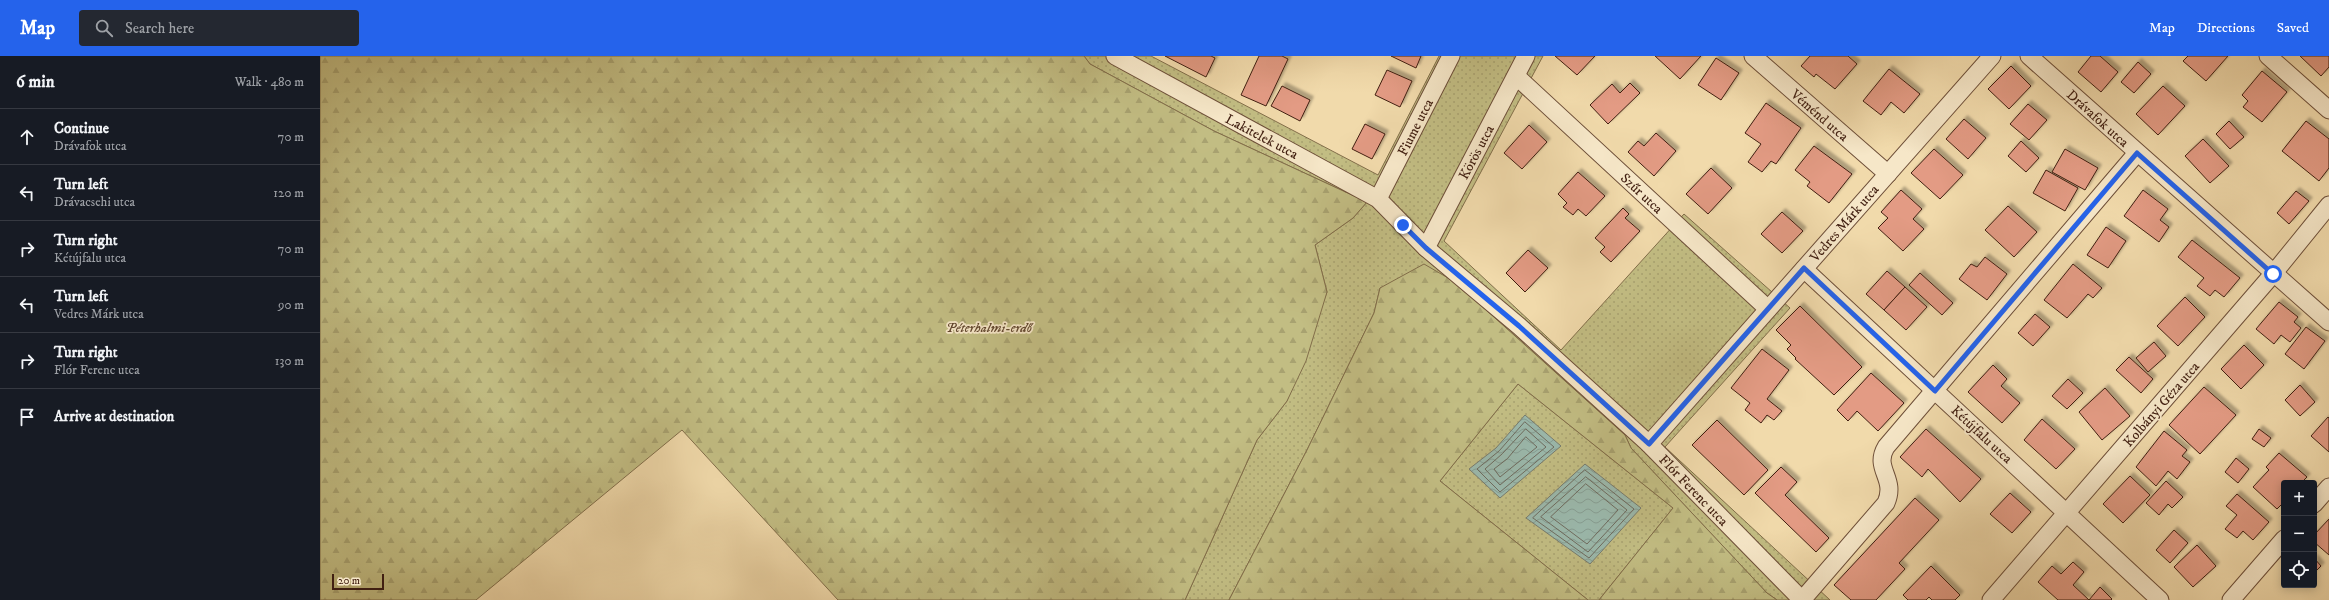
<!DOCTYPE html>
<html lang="en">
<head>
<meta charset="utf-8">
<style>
	:root { --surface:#171b24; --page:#242831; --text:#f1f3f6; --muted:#9ea1a6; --line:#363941; --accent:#2563eb }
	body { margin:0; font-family:"IM FELL DW Pica",serif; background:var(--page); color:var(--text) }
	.controls { position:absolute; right:12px; bottom:12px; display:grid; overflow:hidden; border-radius:4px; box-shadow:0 2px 10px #0003 }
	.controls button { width:36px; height:36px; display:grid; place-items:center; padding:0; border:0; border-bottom:1px solid var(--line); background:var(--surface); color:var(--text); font:20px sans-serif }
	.scale { position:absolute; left:12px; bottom:10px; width:52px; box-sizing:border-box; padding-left:4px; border:2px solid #411f11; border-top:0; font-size:11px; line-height:14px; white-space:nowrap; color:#411f11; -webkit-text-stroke:3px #f6e7c8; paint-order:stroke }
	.stop { position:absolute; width:12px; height:12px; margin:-9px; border:3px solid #2563eb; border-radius:50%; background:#fff }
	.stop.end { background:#2563eb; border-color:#fff; box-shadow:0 1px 4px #0008 }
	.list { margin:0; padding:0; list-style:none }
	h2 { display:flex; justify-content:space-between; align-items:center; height:52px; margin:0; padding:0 16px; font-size:17px }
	h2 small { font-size:13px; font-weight:400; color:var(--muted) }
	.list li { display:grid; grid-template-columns:26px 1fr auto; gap:12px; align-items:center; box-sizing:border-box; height:56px; padding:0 16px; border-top:1px solid var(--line) }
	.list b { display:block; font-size:15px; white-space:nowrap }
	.list p { margin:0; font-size:13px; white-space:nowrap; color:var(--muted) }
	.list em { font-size:13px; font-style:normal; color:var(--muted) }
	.icon { flex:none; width:22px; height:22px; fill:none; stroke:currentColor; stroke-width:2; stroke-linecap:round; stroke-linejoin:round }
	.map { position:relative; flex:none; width:2009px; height:544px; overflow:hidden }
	header { display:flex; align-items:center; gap:24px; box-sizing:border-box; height:56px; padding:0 20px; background:var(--accent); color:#fff }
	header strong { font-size:19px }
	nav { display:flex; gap:22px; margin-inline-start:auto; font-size:14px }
	.search { width:280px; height:36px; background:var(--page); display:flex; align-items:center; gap:10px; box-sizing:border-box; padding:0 14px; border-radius:4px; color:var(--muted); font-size:15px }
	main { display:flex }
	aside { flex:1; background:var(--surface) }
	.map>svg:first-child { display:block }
	.grass { fill:url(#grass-dots); stroke:#826e4a }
	.forest { fill:url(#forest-firs); stroke:#826e4a }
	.water { fill:url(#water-waves); stroke:#777c6f }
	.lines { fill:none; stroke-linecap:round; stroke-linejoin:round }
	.shore { stroke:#6e6c60; stroke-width:1 }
	.building { fill:#e39b84; stroke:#411f11; filter:url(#shadow) }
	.minor-casing { stroke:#6d4e38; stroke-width:19 }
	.minor { stroke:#f6e7c8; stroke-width:17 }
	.route { stroke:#2563eb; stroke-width:5 }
	.labels { text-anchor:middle; stroke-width:3.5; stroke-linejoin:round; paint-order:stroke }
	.street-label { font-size:14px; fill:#411f11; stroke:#f6e7c8 }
	.park-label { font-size:14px; font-style:italic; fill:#61462e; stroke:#f6e7c8 }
</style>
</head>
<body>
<header>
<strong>Map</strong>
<div class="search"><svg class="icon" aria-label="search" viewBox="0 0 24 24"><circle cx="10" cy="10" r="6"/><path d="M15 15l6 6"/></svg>Search here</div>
<nav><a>Map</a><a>Directions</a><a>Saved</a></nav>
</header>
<main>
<aside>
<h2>6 min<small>Walk · 480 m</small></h2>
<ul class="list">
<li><svg class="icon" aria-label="ahead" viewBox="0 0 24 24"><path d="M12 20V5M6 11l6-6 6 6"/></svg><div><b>Continue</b><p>Drávafok utca</p></div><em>70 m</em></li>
<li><svg class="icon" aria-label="left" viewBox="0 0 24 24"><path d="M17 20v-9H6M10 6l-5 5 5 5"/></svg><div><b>Turn left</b><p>Drávacsehi utca</p></div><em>120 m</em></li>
<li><svg class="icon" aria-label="right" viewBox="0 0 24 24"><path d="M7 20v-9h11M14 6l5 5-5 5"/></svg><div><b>Turn right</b><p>Kétújfalu utca</p></div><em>70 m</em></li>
<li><svg class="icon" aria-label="left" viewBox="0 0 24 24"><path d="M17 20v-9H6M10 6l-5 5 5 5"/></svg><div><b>Turn left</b><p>Vedres Márk utca</p></div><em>90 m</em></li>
<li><svg class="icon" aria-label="right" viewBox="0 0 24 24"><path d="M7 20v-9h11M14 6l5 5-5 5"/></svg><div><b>Turn right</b><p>Flór Ferenc utca</p></div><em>130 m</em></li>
<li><svg class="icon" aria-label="arrive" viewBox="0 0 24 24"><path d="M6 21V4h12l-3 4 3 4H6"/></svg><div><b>Arrive at destination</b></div></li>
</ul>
</aside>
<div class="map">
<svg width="2009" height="544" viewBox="0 0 2009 544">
	<defs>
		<pattern id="grass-dots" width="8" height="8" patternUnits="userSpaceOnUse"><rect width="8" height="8" fill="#c2bd83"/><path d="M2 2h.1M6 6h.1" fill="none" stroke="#a8a270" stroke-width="1.8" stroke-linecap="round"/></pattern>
		<pattern id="forest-firs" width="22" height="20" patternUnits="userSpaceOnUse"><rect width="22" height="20" fill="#c2bd83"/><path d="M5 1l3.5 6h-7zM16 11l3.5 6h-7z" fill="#a8a270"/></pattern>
		<pattern id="water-waves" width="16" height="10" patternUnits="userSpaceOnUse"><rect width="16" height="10" fill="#9bbaae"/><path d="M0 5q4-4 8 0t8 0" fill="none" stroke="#879f95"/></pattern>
		<filter id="shadow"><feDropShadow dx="3.5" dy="-3.5" stdDeviation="1" flood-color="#0004"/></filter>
	</defs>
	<rect width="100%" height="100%" fill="#f1daab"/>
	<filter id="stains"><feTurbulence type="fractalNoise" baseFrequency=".005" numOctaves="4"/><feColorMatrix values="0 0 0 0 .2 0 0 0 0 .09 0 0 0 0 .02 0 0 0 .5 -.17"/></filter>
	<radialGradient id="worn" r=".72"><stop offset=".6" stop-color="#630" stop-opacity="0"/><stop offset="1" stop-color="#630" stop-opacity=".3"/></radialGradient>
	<g class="grass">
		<polygon points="764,0 831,0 1058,119 1119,0 1223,0 1124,185 1241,294 1364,158 1470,252 1345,391 1510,544 1457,544 1447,537 1311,392 1305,379 1135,226 1060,232 1054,257 987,394 909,544 865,544 937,384 967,345 1007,236 995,189 1033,162 1047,146 894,75 770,8"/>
		<polygon points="1198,328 1353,452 1279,544 1268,544 1120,425"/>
	</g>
	<g class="forest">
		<polygon points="0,0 764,0 770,8 894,75 1047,146 1033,162 995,189 1007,236 986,305 967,345 937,384 865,544 518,544 362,374 156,544 0,544"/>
		<polygon points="1104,208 1135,226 1305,379 1311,392 1447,537 1457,544 1279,544 1353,452 1198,328 1120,425 1268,544 909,544 987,394 1054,257 1060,232"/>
	</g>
	<g class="water">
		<polygon points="1205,359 1241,390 1180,442 1149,413 1176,392"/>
		<polygon points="1265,408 1321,452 1270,508 1206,462"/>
	</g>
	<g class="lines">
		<g class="shore">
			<polygon points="1205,366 1234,391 1180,436 1157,413 1179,395"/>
			<polygon points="1206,373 1226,391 1180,429 1165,413 1182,398"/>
			<polygon points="1206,381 1217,391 1180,421 1174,413 1187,403"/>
			<polygon points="1265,414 1314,453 1269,502 1213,462"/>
			<polygon points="1266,421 1307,454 1268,496 1221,461"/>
			<polygon points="1266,428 1298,454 1267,488 1231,461"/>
		</g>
	</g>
	<g class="building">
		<polygon points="845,0 891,0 895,2 886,21"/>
		<polygon points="939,0 962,0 968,3 946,50 921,39"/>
		<polygon points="1071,0 1101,0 1096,12"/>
		<polygon points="1235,0 1275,0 1257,19"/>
		<polygon points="1335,0 1381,0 1360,23"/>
		<polygon points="1490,0 1528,0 1537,8 1515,33 1496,18 1494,21 1481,10"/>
		<polygon points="1771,0 1780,0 1798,16 1781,36 1758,16"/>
		<polygon points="1868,0 1908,0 1886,25 1863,5"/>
		<polygon points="1980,0 2009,0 2009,11 2001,20"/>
		<polygon points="1396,2 1419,17 1401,44 1378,29"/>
		<polygon points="1818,6 1831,18 1814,37 1801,26"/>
		<polygon points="1691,10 1711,30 1689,53 1668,33"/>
		<polygon points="1569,13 1600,38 1584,57 1571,46 1561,59 1543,45"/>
		<polygon points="1067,14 1092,25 1080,51 1055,39"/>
		<polygon points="1942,15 1967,36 1942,66 1923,51 1928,45 1922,39"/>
		<polygon points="1310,27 1320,37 1288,68 1270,49 1292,28 1300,37"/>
		<polygon points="962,30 990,44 980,65 951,50"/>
		<polygon points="1843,30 1865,50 1838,79 1816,58"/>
		<polygon points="1446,47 1481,72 1456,108 1451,105 1442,116 1428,106 1441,88 1425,77"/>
		<polygon points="1708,48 1727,64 1709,84 1690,68"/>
		<polygon points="1644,63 1666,82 1648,103 1626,83"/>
		<polygon points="1909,65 1924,81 1910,93 1896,78"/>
		<polygon points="1986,65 2009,83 2009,112 1999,125 1962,95"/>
		<polygon points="1045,68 1065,78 1052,103 1032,93"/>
		<polygon points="1209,69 1227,86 1202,113 1184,97"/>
		<polygon points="1336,77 1356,95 1334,120 1308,96 1318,85 1324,90"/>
		<polygon points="1883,83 1909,110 1890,127 1865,100"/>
		<polygon points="1701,85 1719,102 1706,116 1688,100"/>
		<polygon points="1494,90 1532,118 1509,147 1487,130 1490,126 1475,114"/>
		<polygon points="1614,93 1643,119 1620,143 1591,117"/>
		<polygon points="1745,93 1778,112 1765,134 1732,116"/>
		<polygon points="1391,112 1412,132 1388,158 1366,138"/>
		<polygon points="1726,114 1758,132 1745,155 1713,137"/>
		<polygon points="1258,116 1285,140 1266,160 1258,153 1253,159 1243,151 1247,147 1238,138"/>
		<polygon points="1581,134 1602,153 1593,163 1604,173 1583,195 1558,172 1568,162 1561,156"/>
		<polygon points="1823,134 1848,153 1840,164 1849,171 1839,186 1804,160"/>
		<polygon points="1976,135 1989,145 1969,168 1957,157"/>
		<polygon points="1688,150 1717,176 1694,201 1665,174"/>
		<polygon points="1303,152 1309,158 1305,162 1320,175 1291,206 1280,196 1285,191 1275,182"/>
		<polygon points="1462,156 1483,175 1462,197 1441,178"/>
		<polygon points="1786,171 1806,185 1788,212 1767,199"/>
		<polygon points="1872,184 1920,222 1904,241 1895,234 1890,240 1877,230 1884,222 1858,201"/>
		<polygon points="1208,194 1228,212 1205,236 1186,217"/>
		<polygon points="1665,201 1687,218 1667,244 1639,223 1651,208 1657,211"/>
		<polygon points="1753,208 1782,232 1773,242 1768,238 1747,262 1724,244"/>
		<polygon points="1567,215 1585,231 1564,254 1546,238"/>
		<polygon points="1600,217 1633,247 1622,259 1589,229"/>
		<polygon points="1585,231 1607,251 1586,274 1564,254"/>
		<polygon points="1865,241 1885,261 1858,290 1837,270"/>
		<polygon points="1959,246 1978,261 1974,266 1981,272 1970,286 1961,279 1954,288 1936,273"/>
		<polygon points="1480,250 1542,311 1514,339 1475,303 1476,302 1467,293 1471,289 1456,274"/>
		<polygon points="1715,258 1730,271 1713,290 1698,277"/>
		<polygon points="1986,271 2005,285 1984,313 1965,298"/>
		<polygon points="1834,286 1846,300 1828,316 1816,302"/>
		<polygon points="1924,289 1944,309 1921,333 1901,313"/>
		<polygon points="1442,293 1469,314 1447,343 1462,355 1454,364 1447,359 1441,367 1425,354 1430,347 1411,332"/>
		<polygon points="1809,301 1833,323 1821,337 1796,314"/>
		<polygon points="1673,309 1687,323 1681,330 1700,347 1682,367 1648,336"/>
		<polygon points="1551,317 1584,347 1558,375 1537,355 1528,365 1517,354"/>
		<polygon points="1748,323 1763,337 1747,353 1732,340"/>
		<polygon points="1980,329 1995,346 1980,360 1965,344"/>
		<polygon points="1884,331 1916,359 1880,398 1849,369"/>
		<polygon points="1785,332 1810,360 1782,384 1759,356"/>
		<polygon points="2008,361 2009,362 2009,396 1991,380"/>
		<polygon points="1722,363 1755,393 1736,413 1704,384"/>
		<polygon points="1397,364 1448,414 1424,439 1372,389"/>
		<polygon points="1606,373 1661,423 1640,446 1608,413 1602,421 1580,401"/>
		<polygon points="1939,373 1951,382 1944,391 1932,383"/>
		<polygon points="1844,375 1867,394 1862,400 1870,406 1857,423 1848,415 1836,430 1816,411"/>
		<polygon points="1959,397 1987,421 1981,427 1964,427 1964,446 1957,453 1933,431 1949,414 1946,411"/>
		<polygon points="1916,402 1929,413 1918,427 1905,416"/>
		<polygon points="1461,411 1477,426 1465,439 1509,482 1496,496 1435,437"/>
		<polygon points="1810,420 1830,439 1803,467 1783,448"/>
		<polygon points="1846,425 1863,441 1852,452 1848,448 1839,459 1826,447"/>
		<polygon points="1690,437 1711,456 1692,477 1670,458"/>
		<polygon points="1917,438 1949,466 1933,484 1923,475 1917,482 1905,473 1917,459 1906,450"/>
		<polygon points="1595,442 1619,464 1579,507 1585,513 1556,544 1531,544 1514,529"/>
		<polygon points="2009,463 2009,499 1994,486 1994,479"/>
		<polygon points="1854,474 1868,487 1850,507 1836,494"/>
		<polygon points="1877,489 1896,510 1873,531 1854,511"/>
		<polygon points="1994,502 2001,510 1994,517"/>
		<polygon points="1753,506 1764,516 1753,529 1769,544 1780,531 1792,543 1791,544 1738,544 1718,526 1732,510 1741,518"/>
		<polygon points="1611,510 1640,539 1635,544 1612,544 1609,541 1606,544 1588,544 1583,539"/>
	</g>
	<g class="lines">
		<defs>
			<g id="minor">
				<polyline points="795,0 1058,143 1106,192 1199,270 1329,388 1482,544"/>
				<polyline points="1433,0 1568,118"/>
				<polyline points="1709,0 2009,266"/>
				<polyline points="1948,0 2009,54"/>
				<polyline points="1196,20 1448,253"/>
				<polyline points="1058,143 1131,0"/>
				<polyline points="1106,192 1206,0"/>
				<polyline points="1484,213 1840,544"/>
				<polyline points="1329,388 1672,0"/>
				<polyline points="1994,448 2009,431"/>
				<path d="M1482 544 1566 447C1577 422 1553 413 1566 391L1817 97"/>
				<polyline points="1671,544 1953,218 2009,149"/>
				<polyline points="1911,544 1964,483"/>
			</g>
		</defs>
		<use href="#minor" class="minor-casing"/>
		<use href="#minor" class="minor"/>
	</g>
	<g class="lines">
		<polyline class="route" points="1083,169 1106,192 1199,270 1329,388 1484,212 1615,335 1817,97 1953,218"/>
	</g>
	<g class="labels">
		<g class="street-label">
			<text transform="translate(1500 59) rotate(41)" y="5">Véménd utca</text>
			<text transform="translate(1778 62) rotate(42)" y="5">Drávafok utca</text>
			<text transform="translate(1095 71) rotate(-63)" y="5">Fiume utca</text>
			<text transform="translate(942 80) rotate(28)" y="5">Lakitelek utca</text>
			<text transform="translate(1156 96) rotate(-62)" y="5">Körös utca</text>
			<text transform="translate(1322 137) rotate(43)" y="5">Szűr utca</text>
			<text transform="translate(1524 167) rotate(-49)" y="5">Vedres Márk utca</text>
			<text transform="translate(1841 348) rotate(-49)" y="5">Kolbányi Géza utca</text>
			<text transform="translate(1662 378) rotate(43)" y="5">Kétújfalu utca</text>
			<text transform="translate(1374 434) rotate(46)" y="5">Flór Ferenc utca</text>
		</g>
		<g class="park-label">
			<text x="669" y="276">Péterhalmi-erdő</text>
		</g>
	</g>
	<rect width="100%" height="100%" filter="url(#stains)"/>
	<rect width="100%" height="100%" fill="url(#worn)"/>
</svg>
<div class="controls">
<button>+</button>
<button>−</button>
<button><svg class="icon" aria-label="locate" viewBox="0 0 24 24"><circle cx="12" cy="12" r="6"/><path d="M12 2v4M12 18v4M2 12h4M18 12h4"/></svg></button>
</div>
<div class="scale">20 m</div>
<div class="stop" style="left:1953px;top:218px"></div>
<div class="stop end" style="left:1083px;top:169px"></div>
</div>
</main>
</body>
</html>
